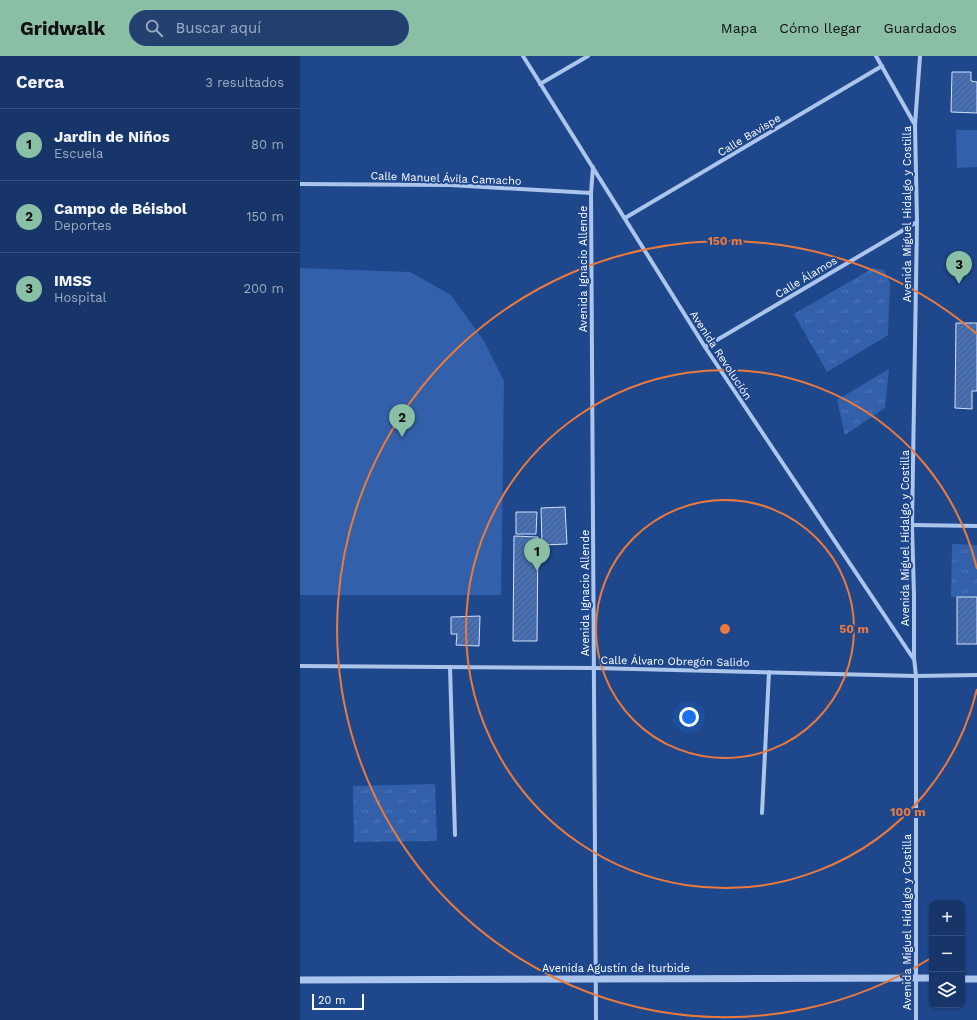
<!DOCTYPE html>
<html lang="es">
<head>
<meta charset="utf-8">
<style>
	:root { --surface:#173569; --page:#244071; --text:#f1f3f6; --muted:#9eabc0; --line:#36507d; --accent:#8abfa5 }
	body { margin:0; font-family:"Work Sans",sans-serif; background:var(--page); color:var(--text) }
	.controls { position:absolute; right:12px; bottom:12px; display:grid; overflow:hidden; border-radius:8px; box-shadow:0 1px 3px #0004 }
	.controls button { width:36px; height:36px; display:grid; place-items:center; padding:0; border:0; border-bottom:1px solid var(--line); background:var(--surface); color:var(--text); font:20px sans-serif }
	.scale { position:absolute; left:12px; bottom:10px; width:52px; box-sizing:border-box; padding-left:4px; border:2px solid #fff; border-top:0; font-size:11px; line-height:14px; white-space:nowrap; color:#fff; -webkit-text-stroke:3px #1f478c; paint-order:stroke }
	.you { position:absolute; left:389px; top:661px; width:14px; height:14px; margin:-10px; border:3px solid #fff; border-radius:50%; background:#1a73e8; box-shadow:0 0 0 6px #1a73e833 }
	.badge { display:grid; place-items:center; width:26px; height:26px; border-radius:50%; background:var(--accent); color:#111; font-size:13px; font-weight:700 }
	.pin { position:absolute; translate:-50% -33px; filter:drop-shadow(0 1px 2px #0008) }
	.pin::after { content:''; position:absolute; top:21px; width:14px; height:12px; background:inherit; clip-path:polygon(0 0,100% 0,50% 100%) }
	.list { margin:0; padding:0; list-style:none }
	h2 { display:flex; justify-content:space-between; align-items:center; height:52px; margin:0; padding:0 16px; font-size:17px }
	h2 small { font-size:13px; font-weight:400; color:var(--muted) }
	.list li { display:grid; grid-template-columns:26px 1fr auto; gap:12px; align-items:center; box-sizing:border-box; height:72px; padding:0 16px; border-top:1px solid var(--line) }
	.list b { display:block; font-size:15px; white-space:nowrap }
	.list p { margin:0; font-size:13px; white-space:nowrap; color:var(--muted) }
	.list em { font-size:13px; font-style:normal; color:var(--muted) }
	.icon { flex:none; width:22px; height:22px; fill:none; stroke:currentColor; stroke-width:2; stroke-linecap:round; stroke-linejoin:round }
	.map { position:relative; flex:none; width:677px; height:964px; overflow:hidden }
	header { display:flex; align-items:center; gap:24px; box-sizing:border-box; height:56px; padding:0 20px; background:var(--accent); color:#111 }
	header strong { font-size:19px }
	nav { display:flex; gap:22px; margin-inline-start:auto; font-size:14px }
	.search { width:280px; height:36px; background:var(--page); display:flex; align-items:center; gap:10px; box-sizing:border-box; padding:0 14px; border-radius:22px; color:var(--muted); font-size:15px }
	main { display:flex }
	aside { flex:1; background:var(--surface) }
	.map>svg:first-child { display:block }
	.grass { fill:url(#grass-tufts) }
	.park { fill:#3360aa }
	.building { fill:url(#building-hatch); stroke:#d2e1f9 }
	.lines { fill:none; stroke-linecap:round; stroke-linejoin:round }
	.minor { stroke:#acc5ec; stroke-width:4 }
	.tertiary { stroke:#acc5ec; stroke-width:7 }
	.ring { fill:none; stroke:#ed7a3d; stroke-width:2 }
	.labels { text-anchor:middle; stroke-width:4; stroke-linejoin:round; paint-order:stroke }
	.street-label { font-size:11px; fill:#fff; stroke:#1f478c }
	.centre { fill:#ed7a3d; stroke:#1f478c; stroke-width:2 }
	.ring-label { font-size:12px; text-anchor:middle; font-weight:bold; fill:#ed7a3d; stroke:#1f478c; stroke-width:4; stroke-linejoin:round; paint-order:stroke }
</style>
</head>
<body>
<header>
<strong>Gridwalk</strong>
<div class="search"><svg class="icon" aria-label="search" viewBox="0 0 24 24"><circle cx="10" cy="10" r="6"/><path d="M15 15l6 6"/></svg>Buscar aquí</div>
<nav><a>Mapa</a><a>Cómo llegar</a><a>Guardados</a></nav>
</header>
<main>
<aside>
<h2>Cerca<small>3 resultados</small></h2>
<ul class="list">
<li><span class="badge">1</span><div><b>Jardin de Niños</b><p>Escuela</p></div><em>80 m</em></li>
<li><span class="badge">2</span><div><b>Campo de Béisbol</b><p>Deportes</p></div><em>150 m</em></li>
<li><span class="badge">3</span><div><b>IMSS</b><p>Hospital</p></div><em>200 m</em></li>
</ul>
</aside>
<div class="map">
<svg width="677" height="964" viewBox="0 0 677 964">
	<defs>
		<pattern id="grass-tufts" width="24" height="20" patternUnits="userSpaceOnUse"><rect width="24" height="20" fill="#3360aa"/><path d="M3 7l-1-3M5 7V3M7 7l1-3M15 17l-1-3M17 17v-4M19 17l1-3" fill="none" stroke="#5278b7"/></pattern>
		<pattern id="building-hatch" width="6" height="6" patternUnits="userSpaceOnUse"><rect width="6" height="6" fill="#4870b4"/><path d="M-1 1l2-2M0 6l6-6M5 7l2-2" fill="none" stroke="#4a5c7b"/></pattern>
	</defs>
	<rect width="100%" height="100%" fill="#1f478c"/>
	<g class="grass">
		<polygon points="573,212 584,214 590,227 588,279 527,316 494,258"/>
		<polygon points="589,313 585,352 545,379 537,344"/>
		<polygon points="652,488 677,489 677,541 651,541"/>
		<polygon points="135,728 137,785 54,786 53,730"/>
	</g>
	<g class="park">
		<polygon points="656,74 677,74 677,111 657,112"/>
		<polygon points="0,212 110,216 151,239 184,285 204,325 201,539 0,539"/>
	</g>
	<g class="building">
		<polygon points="652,16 671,16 671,25 677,26 677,57 651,56"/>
		<polygon points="656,267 677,267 677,335 672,335 672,353 655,352"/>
		<polygon points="265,451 267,488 242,489 241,452"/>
		<polygon points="216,456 237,456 236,478 216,478"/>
		<polygon points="214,480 238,481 237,585 213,585"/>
		<rect x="657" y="541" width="20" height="47"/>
		<polygon points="180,560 179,590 156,589 157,578 151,578 151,561"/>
	</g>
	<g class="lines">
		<g class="minor">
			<polyline points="223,0 405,291 613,602"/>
			<polyline points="576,0 615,69"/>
			<polyline points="240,28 288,0"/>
			<polyline points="293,111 291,137 296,964"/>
			<polyline points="0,128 150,129 291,137"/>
			<polyline points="325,162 582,10"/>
			<polyline points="405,291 617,166"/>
			<polyline points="612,469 677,470"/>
			<polyline points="0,610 294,612 616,620 677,619"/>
			<polyline points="150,611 155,779"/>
			<polyline points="462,757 469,616"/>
			<polyline points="616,964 616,620 614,602 614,539 612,469 617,166 615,69 620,0"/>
		</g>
		<g class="tertiary">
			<polyline points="662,923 677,923"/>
			<polyline points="0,924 632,922"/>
		</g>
	</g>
	<g class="ring">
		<circle cx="425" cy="573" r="129"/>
		<path d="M677 633A259 259 0 1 1 677 513"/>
		<path d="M631 902A388 388 0 1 1 677 278"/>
	</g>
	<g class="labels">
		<g class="street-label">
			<text transform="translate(449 79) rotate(-31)" y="4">Calle Bavispe</text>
			<text transform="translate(146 122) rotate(2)" y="4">Calle Manuel Ávila Camacho</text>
			<text transform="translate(607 158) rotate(-90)" y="4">Avenida Miguel Hidalgo y Costilla</text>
			<text transform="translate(283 213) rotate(-90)" y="4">Avenida Ignacio Allende</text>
			<text transform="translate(506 221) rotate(-31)" y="4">Calle Álamos</text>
			<text transform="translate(421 299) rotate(57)" y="4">Avenida Revolución</text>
			<text transform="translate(605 482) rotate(-90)" y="4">Avenida Miguel Hidalgo y Costilla</text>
			<text transform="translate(285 537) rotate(-90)" y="4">Avenida Ignacio Allende</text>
			<text transform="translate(375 605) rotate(1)" y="4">Calle Álvaro Obregón Salido</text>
			<text transform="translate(607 866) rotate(-90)" y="4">Avenida Miguel Hidalgo y Costilla</text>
			<text x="316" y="916">Avenida Agustín de Iturbide</text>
		</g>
	</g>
	<circle cx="425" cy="573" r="6" class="centre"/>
	<g class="ring-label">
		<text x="425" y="189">150 m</text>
		<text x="554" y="577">50 m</text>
		<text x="608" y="760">100 m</text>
	</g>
</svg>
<div class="controls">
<button>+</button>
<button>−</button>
<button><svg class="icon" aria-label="layers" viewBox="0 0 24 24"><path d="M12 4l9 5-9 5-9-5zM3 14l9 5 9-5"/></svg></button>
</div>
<div class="scale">20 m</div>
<div class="you"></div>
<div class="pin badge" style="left:237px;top:515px">1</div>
<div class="pin badge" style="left:102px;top:381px">2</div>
<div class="pin badge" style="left:659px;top:228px">3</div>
</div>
</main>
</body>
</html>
